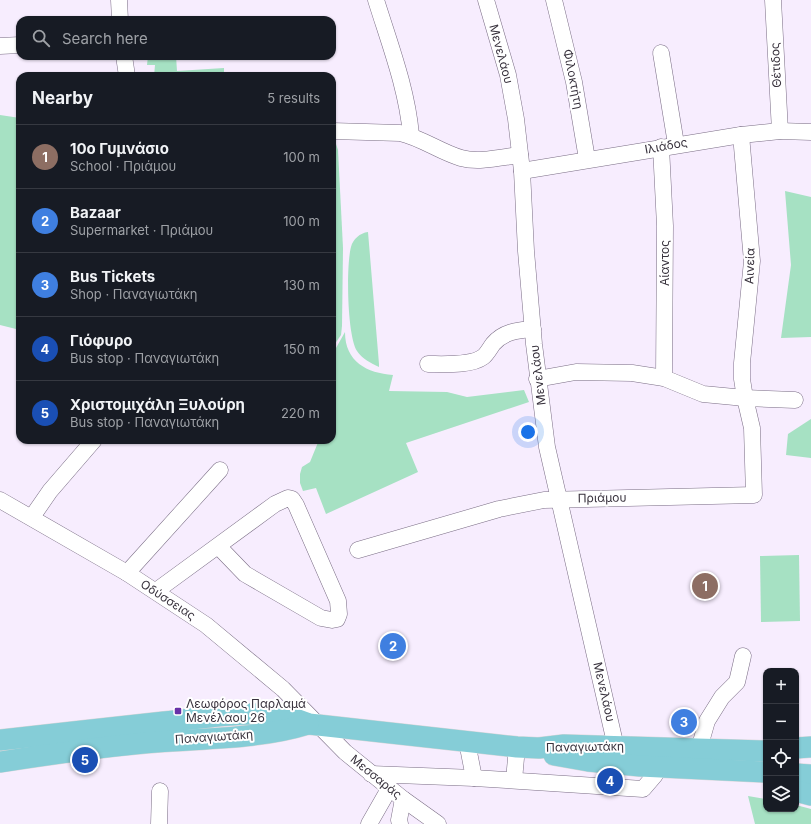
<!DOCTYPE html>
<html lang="en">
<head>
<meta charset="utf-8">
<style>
	:root { --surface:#171b24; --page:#20242c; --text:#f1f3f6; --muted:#9ea1a6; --line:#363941; --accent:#b39cd3 }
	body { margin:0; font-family:Inter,sans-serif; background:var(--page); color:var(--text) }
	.controls { position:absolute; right:12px; bottom:12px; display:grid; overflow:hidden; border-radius:8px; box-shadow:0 1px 3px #0004 }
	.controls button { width:36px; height:36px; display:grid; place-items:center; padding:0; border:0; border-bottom:1px solid var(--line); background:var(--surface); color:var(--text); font:20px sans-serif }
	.you { position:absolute; left:528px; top:432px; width:14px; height:14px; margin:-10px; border:3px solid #fff; border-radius:50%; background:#1a73e8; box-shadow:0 0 0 6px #1a73e833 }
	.badge { display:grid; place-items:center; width:26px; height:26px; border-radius:50%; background:var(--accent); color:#fff; font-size:13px; font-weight:700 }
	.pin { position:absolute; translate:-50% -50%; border:2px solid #fff; box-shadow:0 1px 4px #0006 }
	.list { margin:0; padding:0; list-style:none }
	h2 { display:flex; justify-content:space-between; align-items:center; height:52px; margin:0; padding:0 16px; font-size:17px }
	h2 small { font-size:13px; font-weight:400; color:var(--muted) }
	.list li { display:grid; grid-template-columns:26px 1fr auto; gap:12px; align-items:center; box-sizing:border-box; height:64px; padding:0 16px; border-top:1px solid var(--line) }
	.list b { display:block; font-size:15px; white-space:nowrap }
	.list p { margin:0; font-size:13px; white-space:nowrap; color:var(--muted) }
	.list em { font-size:13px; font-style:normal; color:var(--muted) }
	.icon { flex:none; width:22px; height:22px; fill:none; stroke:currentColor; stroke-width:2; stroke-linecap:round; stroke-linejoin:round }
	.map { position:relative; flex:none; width:811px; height:824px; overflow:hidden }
	.search { position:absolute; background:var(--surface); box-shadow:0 1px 3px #0004; left:16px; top:16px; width:320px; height:44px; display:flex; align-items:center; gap:10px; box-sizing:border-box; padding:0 14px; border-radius:12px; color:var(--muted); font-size:15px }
	.panel { position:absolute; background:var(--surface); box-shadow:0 1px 3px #0004; left:16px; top:72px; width:320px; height:372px; border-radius:12px }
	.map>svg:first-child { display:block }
	.green { fill:#a6e1c3 }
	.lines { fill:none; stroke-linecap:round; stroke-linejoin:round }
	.minor-casing { stroke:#7a6d85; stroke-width:17 }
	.major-casing { stroke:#d7d6d8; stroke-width:22 }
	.minor { stroke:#fff; stroke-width:16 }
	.major { stroke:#85cdd7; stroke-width:21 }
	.poi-dot { fill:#6831a8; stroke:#fff; stroke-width:1.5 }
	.labels { text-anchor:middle; stroke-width:4; stroke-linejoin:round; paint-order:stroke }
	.street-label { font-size:12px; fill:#38323d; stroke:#fff }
	.poi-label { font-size:12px; fill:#38323d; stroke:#fff; text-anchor:start }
</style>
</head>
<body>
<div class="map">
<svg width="811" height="824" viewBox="0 0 811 824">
	<rect width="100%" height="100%" fill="#f7edfe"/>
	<g class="green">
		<polygon points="148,56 176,56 177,71 224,68 224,76 154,76 155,65 147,65"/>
		<polygon points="0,115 20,118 20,330 0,325"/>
		<polygon points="332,141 335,141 338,150 343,248 342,326 341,335 332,348"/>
		<polygon points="785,191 811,197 811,337 781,338 791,265"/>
		<path d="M368 232 379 364V367C371 363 362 359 357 351 347 335 346 266 351 247 353 239 360 233 368 232Z"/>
		<path d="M345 332C345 362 367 373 393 375L389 391 447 392 467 397 524 390 529 402 406 443 418 472 326 514 316 488 303 491 300 483V474L302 467 310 462 319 440H332V364L336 348Z"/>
		<polygon points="811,419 811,458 786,455 788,434"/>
		<polygon points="799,555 800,621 761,622 760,556"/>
		<polygon points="748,796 766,799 766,809 796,809 796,805 811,809 811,824 755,824"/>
	</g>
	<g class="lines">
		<defs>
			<g id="minor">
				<polyline points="119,0 120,20"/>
				<path d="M376 0C390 45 407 89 411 135"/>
				<polyline points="486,0 508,75 516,119 522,171 526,251 534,344 547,447 616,747"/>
				<polyline points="554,0 574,82 587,159"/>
				<polyline points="773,0 780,131"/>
				<polyline points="0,46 20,45"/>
				<polyline points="661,53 676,144"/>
				<polyline points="124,56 127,76"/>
				<path d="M332 131 400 133C422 138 440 152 461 158 479 163 502 157 520 155"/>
				<polyline points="661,147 665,226 664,378"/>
				<polyline points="522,171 741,135 780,131 811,132"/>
				<path d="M428 364C443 364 471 366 483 357 487 354 490 348 493 344 503 332 517 330 533 329"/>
				<polyline points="537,379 576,372 632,373 664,378 703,394 745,398 742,379 742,363 752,261 741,135"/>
				<polyline points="0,500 127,573 206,625 283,689 345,752 403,799 438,824"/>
				<polyline points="32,517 50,491 94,440"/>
				<polyline points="358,550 499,509 544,500 754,495 752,428 745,398 795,400"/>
				<polyline points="127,573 220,470"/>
				<polyline points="156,591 275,504 288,498 292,499 296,505 338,601 339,614 337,619 332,620 321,618 245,574 218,546"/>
				<polyline points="467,742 474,778"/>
				<polyline points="699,749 707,721 722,697 737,682 743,656"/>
				<polyline points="371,774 474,778 643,789 655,775"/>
				<polyline points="514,780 517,747"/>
				<polyline points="159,824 160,791"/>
				<polyline points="369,824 389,789"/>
				<polyline points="400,824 399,820 403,799"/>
			</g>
			<g id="major">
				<path d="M0 740C55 734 109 728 164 722 210 718 265 705 309 724L517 747 539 748 564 745 766 751"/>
				<polyline points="796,748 811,747"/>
				<polyline points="554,755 588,761 640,766 766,772"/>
				<path d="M0 762C52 754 104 746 157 742 207 738 260 739 308 724"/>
				<polyline points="796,774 811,775"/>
				<polyline points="796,791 811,795"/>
			</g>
		</defs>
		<use href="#minor" class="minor-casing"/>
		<use href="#major" class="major-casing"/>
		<use href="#minor" class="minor"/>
		<use href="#major" class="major"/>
	</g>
	<rect class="poi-dot" x="174" y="707" width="8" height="8" rx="2"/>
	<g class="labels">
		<g class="street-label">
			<text transform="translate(501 54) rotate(75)" y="4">Μενελάου</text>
			<text transform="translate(776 65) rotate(-93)" y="4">Θέτιδος</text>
			<text transform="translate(573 79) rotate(79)" y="4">Φιλοκτήτη</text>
			<text transform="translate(666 146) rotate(-10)" y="4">Ιλιάδος</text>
			<text transform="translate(665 263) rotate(-90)" y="4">Αίαντος</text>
			<text transform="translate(750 266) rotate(-88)" y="4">Αινεία</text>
			<text transform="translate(538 375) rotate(-97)" y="4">Μενελάου</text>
			<text transform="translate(602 498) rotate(-1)" y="4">Πριάμου</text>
			<text transform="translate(168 600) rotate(33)" y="4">Οδύσσειας</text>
			<text transform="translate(604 692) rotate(77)" y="4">Μενελάου</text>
			<text transform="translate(214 737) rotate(-4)" y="4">Παναγιωτάκη</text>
			<text transform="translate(585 747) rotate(-1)" y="4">Παναγιωτάκη</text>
			<text transform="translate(376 777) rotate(39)" y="4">Μεσσαράς</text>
		</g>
		<g class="poi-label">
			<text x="186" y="708">Λεωφόρος Παρλαμά<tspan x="186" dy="14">Μενέλαου 26</tspan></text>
		</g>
	</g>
</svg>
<div class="controls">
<button>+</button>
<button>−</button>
<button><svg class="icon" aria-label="locate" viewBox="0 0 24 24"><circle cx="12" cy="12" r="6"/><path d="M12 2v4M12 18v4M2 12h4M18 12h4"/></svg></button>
<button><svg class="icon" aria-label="layers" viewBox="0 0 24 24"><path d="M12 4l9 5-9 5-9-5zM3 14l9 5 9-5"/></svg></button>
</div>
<div class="you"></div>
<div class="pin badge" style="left:705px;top:586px;background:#8d6e63">1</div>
<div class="pin badge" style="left:393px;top:646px;background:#3f7fe0">2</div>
<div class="pin badge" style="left:684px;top:722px;background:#3f7fe0">3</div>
<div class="pin badge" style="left:610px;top:781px;background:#1a4fb4">4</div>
<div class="pin badge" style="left:85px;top:760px;background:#1a4fb4">5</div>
<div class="search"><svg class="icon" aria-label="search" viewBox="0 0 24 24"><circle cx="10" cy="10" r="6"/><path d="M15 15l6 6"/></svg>Search here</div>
<section class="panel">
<h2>Nearby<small>5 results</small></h2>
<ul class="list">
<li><span class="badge" style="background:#8d6e63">1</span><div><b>10ο Γυμνάσιο</b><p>School · Πριάμου</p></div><em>100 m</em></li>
<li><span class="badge" style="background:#3f7fe0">2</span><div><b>Bazaar</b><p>Supermarket · Πριάμου</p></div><em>100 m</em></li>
<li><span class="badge" style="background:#3f7fe0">3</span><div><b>Bus Tickets</b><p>Shop · Παναγιωτάκη</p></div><em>130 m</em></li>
<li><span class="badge" style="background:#1a4fb4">4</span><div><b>Γιόφυρο</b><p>Bus stop · Παναγιωτάκη</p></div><em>150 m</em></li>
<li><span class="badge" style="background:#1a4fb4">5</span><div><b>Χριστομιχάλη Ξυλούρη</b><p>Bus stop · Παναγιωτάκη</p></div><em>220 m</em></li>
</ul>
</section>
</div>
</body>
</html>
